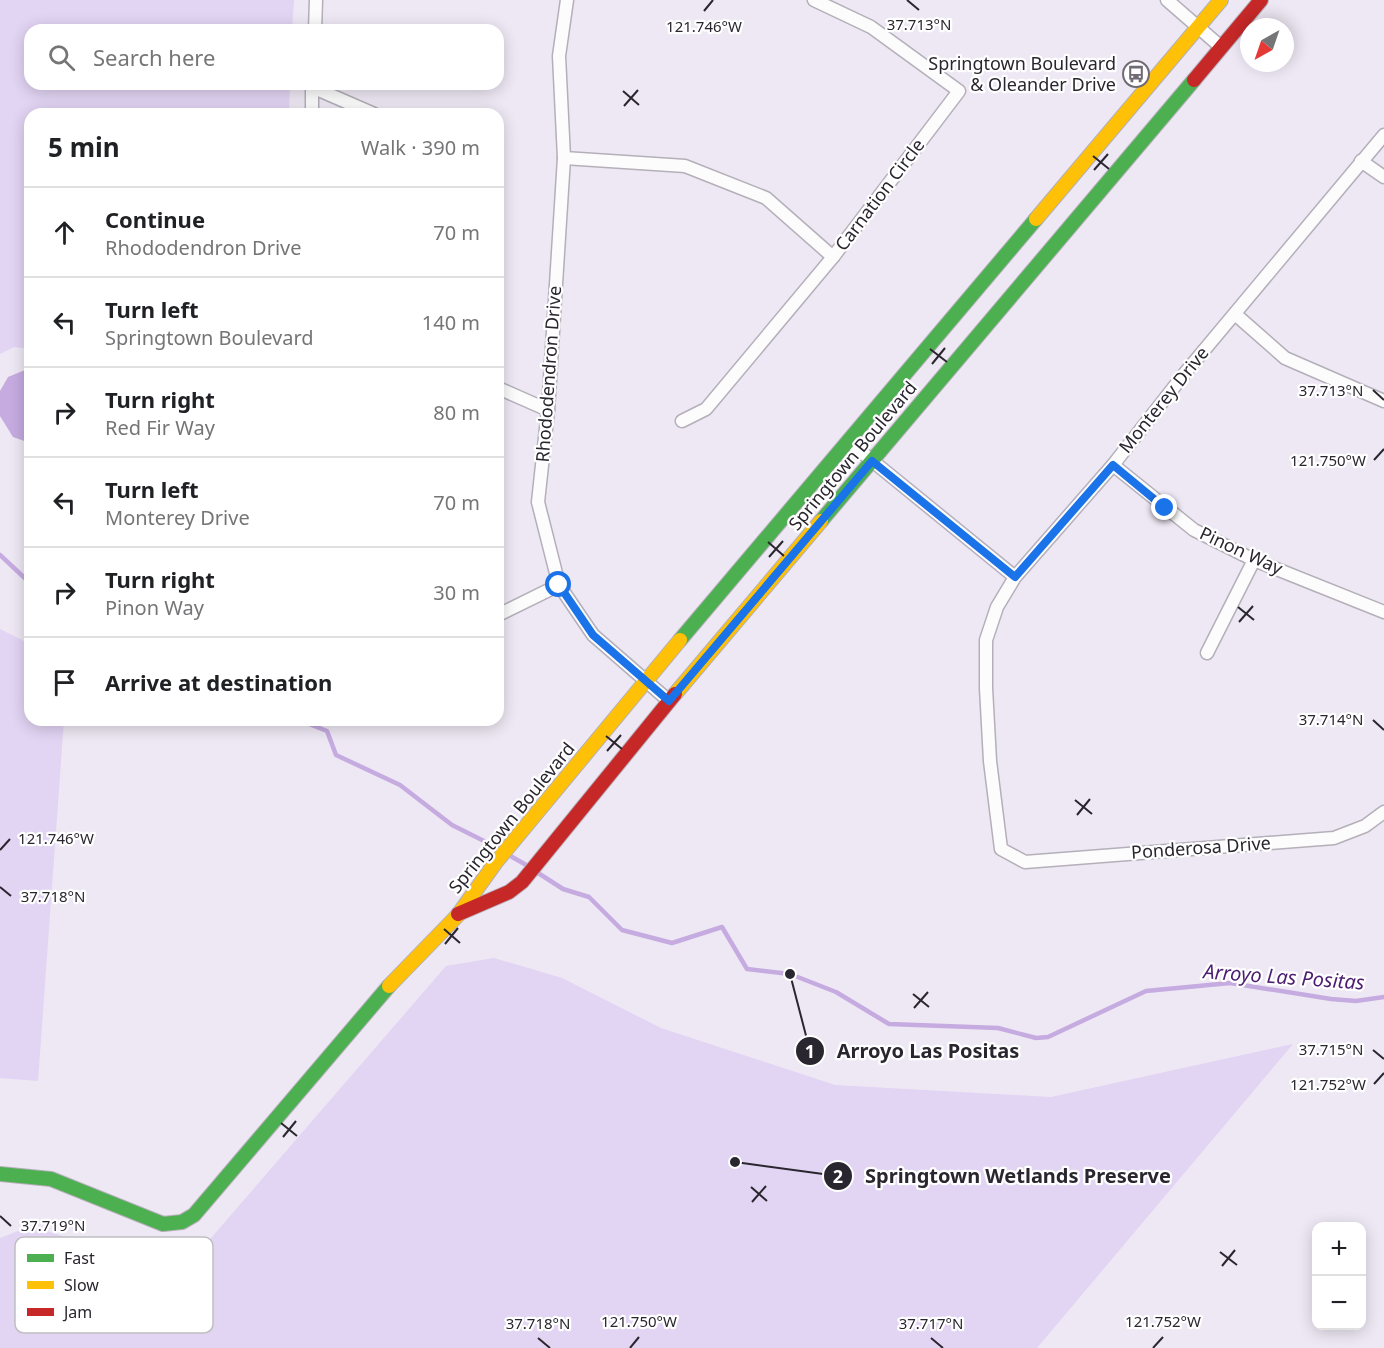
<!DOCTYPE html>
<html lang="en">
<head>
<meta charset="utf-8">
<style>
	:root { --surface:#fff; --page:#f2f2f2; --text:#202124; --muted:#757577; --line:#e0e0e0 }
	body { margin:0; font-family:"Noto Sans",sans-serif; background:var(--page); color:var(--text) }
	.controls { position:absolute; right:18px; bottom:18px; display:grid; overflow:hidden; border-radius:12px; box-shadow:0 3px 15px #0003 }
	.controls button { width:54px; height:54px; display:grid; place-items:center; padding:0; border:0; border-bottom:2px solid var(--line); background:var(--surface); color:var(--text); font:30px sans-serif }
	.compass { position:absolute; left:1240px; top:18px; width:54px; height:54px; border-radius:50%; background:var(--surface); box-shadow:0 3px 15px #0003; rotate:220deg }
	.stop { position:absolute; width:18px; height:18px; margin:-14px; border:4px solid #1a73e8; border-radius:50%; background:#fff }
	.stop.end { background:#1a73e8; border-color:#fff; box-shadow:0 2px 6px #0008 }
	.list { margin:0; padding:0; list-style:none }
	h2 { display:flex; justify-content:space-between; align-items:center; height:78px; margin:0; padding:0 24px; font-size:26px }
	h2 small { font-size:20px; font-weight:400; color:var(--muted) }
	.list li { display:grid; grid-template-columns:39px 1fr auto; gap:18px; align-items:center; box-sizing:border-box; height:90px; padding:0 24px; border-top:2px solid var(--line) }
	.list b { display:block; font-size:22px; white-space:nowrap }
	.list p { margin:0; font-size:20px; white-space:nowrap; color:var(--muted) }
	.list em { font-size:20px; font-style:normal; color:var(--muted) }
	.icon { flex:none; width:33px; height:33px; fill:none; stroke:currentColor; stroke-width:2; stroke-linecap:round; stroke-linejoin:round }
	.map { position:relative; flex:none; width:1384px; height:1348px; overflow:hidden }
	.search { position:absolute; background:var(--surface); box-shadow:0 3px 15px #0003; left:24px; top:24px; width:480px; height:66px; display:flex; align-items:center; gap:15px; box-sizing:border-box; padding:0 21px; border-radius:18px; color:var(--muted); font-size:22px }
	.panel { position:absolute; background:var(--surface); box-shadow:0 3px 15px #0003; left:24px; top:108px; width:480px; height:618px; border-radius:18px }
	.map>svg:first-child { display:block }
	.green { fill:#e2d4f3 }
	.water { fill:#c5abe0 }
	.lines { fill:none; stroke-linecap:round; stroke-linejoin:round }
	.stream { stroke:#c5abe0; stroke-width:4.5 }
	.street-casing { stroke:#b4afb9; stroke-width:15 }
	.fast-casing { stroke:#b4afb9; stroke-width:16 }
	.slow-casing { stroke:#b4afb9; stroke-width:16 }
	.jam-casing { stroke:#b4afb9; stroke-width:16 }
	.street { stroke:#fcfcfd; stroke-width:12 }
	.fast { stroke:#4caf50; stroke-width:14 }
	.slow { stroke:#ffc107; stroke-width:14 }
	.jam { stroke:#c62828; stroke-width:14 }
	.route { stroke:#1a73e8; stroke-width:8 }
	.ticks { fill:none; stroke:#2a262f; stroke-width:2 }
	.labels { text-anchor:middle; stroke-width:4.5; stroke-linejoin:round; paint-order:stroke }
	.poi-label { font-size:18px; fill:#2a262f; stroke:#fff; text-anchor:end }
	.street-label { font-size:18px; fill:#2a262f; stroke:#fff }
	.water-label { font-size:20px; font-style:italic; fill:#4c1d70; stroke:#fff }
	.key { fill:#fff; stroke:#bfbec1; stroke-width:1.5 }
	.key-label { font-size:16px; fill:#2a262f }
	.ticks-label { font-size:15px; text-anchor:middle; fill:#2a262f; stroke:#fff; stroke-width:4.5; stroke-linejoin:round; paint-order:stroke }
	.leader { fill:none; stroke:#2a262f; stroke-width:2 }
	.callout-dot { fill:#2a262f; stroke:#fff; stroke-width:2 }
	.mark-label { font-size:18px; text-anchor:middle; font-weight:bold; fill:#fff }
	.callout-label { font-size:20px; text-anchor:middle; font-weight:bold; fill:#2a262f; stroke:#fff; stroke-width:4.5; stroke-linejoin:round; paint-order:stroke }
</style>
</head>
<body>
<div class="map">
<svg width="1384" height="1348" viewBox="0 0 1384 1348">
	<rect width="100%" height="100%" fill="#eee8f4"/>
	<g class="green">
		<polygon points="0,0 294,0 292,30 30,30 30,84 290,84 289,114 30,114 30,349 14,347 0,354"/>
		<polygon points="0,629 30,644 30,720 64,720 38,1081 0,1078"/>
		<polygon points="494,958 562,978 661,1028 835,1085 1051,1097 1293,1044 1037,1348 0,1348 0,1238 31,1226 113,1252 186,1267 446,966"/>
	</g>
	<polygon class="water" points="30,368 30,443 13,437 0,416 0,391 8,377"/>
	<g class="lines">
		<g class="stream">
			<polyline points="0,555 30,583"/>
			<polyline points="299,720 327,731 336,755 400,785 452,825 500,849"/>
			<polyline points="507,854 528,866"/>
			<polyline points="535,871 563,889 589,897 622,930 672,943 722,927 747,969 790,974 836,992 889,1024 998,1028 1036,1038 1048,1037 1146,991 1230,983 1331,999 1356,1001 1384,997"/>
		</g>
		<defs>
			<g id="street">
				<polyline points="567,0 559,56 564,158 548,410 538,502 559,585 593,635 669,701"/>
				<polyline points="1167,0 1221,47"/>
				<polyline points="315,30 316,0"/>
				<polyline points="312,84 312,114"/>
				<polyline points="312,87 374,114"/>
				<polyline points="1384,135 1185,373 1113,465 1015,577 997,607 986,640 986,688 990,761 1001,849 1025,862 1334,838 1365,826 1384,812"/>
				<polyline points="564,158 685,166 766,198 833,257"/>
				<polyline points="1361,161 1384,177"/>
				<polyline points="1235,314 1285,358 1384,401"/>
				<polyline points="498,388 548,410"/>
				<polyline points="682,421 706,409 833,257 959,91 871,27 814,0"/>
				<polyline points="848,441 1015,577"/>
				<polyline points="1113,465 1194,530 1254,560 1384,612"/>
				<polyline points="498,615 559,585"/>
				<polyline points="1207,653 1254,560"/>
			</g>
			<g id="fast">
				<polyline points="821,521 1194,80"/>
				<polyline points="680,640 1036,219"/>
				<polyline points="0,1174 51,1179 163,1224 182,1222 194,1215 389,986"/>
			</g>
			<g id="slow">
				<polyline points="1036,219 1221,0"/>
				<polyline points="675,694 821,521"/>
				<polyline points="389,986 458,915 496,862 680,640"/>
			</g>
			<g id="jam">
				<polyline points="1194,80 1261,0"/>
				<polyline points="458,914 509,892 522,882 675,694"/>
			</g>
		</defs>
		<use href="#street" class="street-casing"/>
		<use href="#fast" class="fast-casing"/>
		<use href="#slow" class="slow-casing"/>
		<use href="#jam" class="jam-casing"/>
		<use href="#street" class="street"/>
		<use href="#fast" class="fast"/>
		<use href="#slow" class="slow"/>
		<use href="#jam" class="jam"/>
	</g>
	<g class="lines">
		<polyline class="route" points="559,585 593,635 669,701 872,461 1015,577 1113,465 1165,508"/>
	</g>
	<path class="ticks" d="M907 0 919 10M704 11 713 0M623 91 639 105M624 106 638 90M1093 156 1109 169M1094 170 1108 154M930 349 947 362M932 364 945 348M1373 390 1384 400M1374 460 1384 449M768 542 784 556M769 557 783 541M1238 607 1254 620M1239 622 1253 606M1373 720 1384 730M606 736 622 749M607 751 621 735M1075 800 1092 814M1077 815 1090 799M0 850 10 839M0 887 11 896M444 929 460 943M445 944 458 928M913 994 929 1007M914 1008 928 992M1373 1050 1384 1059M1374 1084 1384 1073M281 1123 297 1136M283 1137 296 1121M751 1187 767 1201M752 1202 766 1186M0 1216 11 1226M1220 1252 1237 1265M1222 1266 1235 1250M538 1338 550 1348M931 1338 943 1348M630 1348 639 1337M1153 1348 1163 1337"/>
	<defs>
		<symbol id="bus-ring" viewBox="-11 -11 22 22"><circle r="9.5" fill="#fff" stroke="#6f6a74" stroke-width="1.5"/><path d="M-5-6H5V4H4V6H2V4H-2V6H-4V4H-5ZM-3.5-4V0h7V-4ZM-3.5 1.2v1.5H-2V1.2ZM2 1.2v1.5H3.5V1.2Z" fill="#6f6a74"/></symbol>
	</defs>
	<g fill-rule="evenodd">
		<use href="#bus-ring" x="1121" y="59" width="30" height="30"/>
	</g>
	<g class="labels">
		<g class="poi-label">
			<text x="1116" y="70">Springtown Boulevard<tspan x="1116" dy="21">&amp; Oleander Drive</tspan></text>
		</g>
		<g class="street-label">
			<text transform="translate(880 195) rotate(-53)" y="6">Carnation Circle</text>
			<text transform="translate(549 374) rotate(-86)" y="6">Rhododendron Drive</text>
			<text transform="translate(1164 400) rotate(-51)" y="6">Monterey Drive</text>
			<text transform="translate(853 456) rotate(-50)" y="6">Springtown Boulevard</text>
			<text transform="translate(1241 551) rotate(25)" y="6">Pinon Way</text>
			<text transform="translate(512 818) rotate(-51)" y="6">Springtown Boulevard</text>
			<text transform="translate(1201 848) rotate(-4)" y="6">Ponderosa Drive</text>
		</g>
		<g class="water-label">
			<text transform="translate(1284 977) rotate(4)" y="7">Arroyo Las Positas</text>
		</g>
	</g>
	<rect x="15" y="1237" width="198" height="96" rx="9" class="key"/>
	<rect x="27" y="1254" width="27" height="8" fill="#4caf50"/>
	<rect x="27" y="1281" width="27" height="8" fill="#ffc107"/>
	<rect x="27" y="1308" width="27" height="8" fill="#c62828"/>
	<g class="key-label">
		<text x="64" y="1264">Fast</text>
		<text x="64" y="1291">Slow</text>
		<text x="64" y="1318">Jam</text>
	</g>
	<g class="ticks-label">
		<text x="919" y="30">37.713°N</text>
		<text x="704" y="32">121.746°W</text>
		<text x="1331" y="396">37.713°N</text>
		<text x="1328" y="466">121.750°W</text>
		<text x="1331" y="725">37.714°N</text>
		<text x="56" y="844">121.746°W</text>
		<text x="53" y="902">37.718°N</text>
		<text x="1331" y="1055">37.715°N</text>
		<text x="1328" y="1090">121.752°W</text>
		<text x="53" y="1231">37.719°N</text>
		<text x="639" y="1327">121.750°W</text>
		<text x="1163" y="1327">121.752°W</text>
		<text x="538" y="1329">37.718°N</text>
		<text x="931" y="1329">37.717°N</text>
	</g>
	<path class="leader" d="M790 974L810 1051M735 1162L838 1176"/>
	<g class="callout-dot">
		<circle cx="790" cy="974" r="6"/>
		<circle cx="735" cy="1162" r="6"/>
		<circle cx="810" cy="1051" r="15"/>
		<circle cx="838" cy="1176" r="15"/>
	</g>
	<g class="mark-label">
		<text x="810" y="1058">1</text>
		<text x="838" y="1183">2</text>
	</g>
	<g class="callout-label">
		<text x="928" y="1058">Arroyo Las Positas</text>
		<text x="1018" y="1183">Springtown Wetlands Preserve</text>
	</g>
</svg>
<div class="controls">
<button>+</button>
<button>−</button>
</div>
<svg class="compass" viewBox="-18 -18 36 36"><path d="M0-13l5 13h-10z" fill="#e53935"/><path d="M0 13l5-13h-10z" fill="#757577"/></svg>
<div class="stop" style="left:559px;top:585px"></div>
<div class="stop end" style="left:1165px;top:508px"></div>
<div class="search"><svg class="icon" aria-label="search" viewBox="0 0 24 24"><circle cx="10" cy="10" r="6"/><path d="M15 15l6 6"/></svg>Search here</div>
<section class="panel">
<h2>5 min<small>Walk · 390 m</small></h2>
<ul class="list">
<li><svg class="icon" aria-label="ahead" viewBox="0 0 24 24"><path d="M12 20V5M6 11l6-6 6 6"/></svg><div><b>Continue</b><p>Rhododendron Drive</p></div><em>70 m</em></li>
<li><svg class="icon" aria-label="left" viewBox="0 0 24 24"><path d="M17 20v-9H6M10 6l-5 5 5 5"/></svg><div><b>Turn left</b><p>Springtown Boulevard</p></div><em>140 m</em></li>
<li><svg class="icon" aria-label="right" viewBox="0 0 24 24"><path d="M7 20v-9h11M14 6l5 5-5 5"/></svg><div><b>Turn right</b><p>Red Fir Way</p></div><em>80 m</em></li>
<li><svg class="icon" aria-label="left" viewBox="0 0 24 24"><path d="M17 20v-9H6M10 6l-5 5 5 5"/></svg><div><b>Turn left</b><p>Monterey Drive</p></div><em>70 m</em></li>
<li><svg class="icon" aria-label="right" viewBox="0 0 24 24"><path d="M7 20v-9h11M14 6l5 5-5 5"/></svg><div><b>Turn right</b><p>Pinon Way</p></div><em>30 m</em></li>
<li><svg class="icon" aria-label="arrive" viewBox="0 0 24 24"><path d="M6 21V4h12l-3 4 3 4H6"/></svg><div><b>Arrive at destination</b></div></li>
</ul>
</section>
</div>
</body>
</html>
